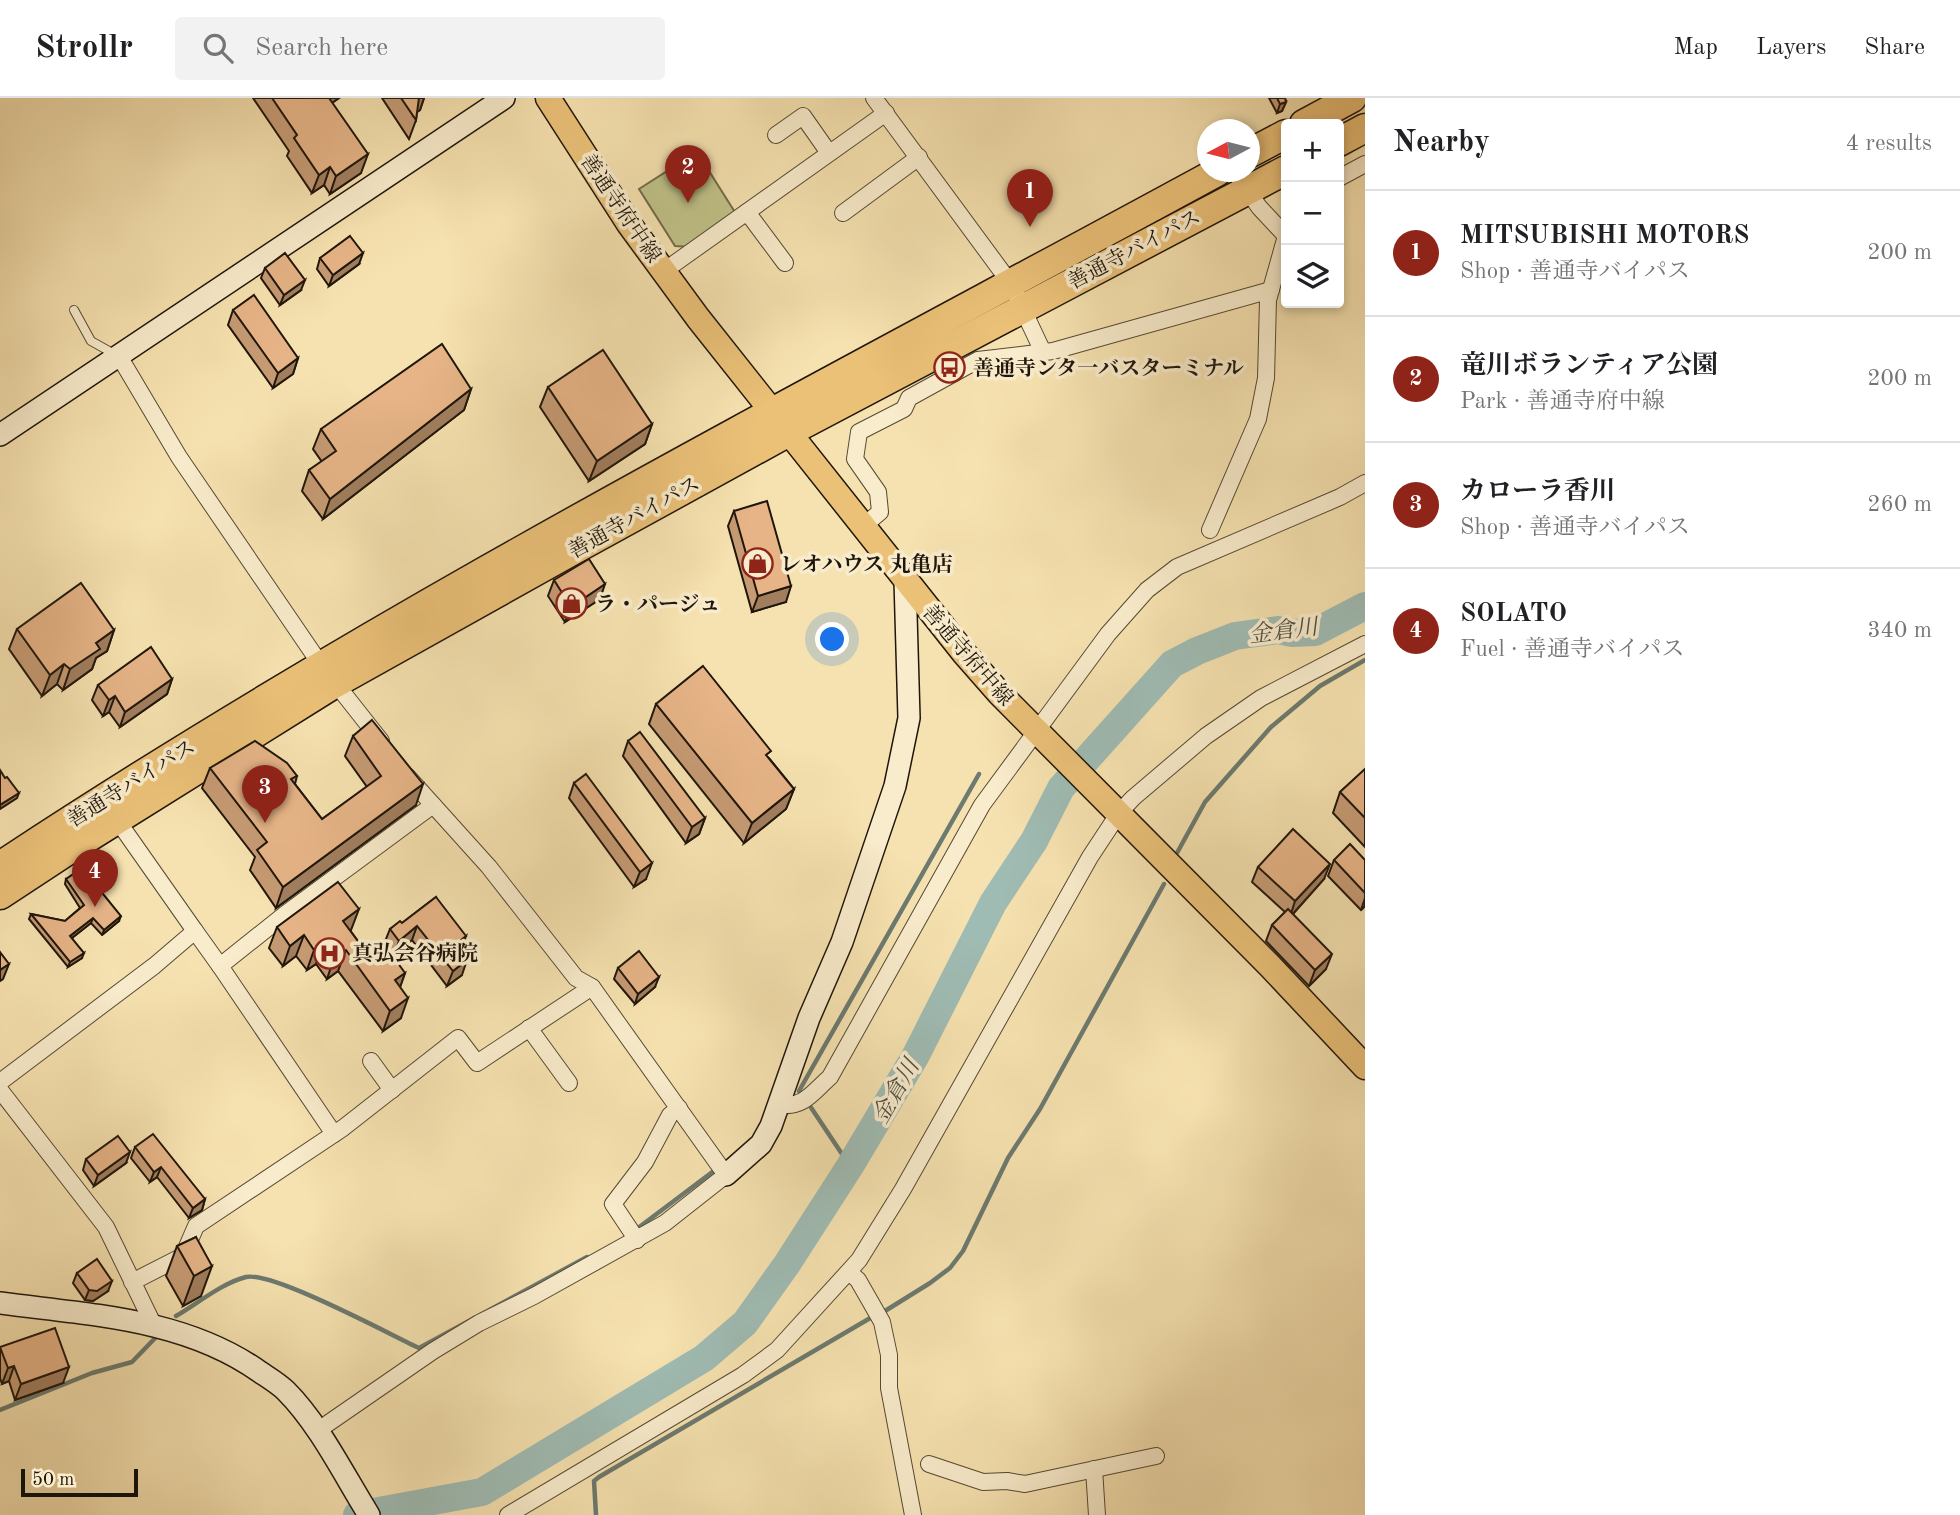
<!DOCTYPE html>
<html lang="en">
<head>
<meta charset="utf-8">
<style>
	:root { --surface:#fff; --page:#f2f2f2; --text:#202124; --muted:#757577; --line:#e0e0e0; --accent:#8f2418 }
	body { margin:0; font-family:"Old Standard TT","Noto Serif JP",serif; background:var(--page); color:var(--text) }
	.controls { position:absolute; right:21px; top:21px; display:grid; overflow:hidden; border-radius:7px; box-shadow:0 4px 10px #0003 }
	.controls button { width:63px; height:63px; display:grid; place-items:center; padding:0; border:0; border-bottom:2px solid var(--line); background:var(--surface); color:var(--text); font:35px sans-serif }
	.compass { position:absolute; left:1197px; top:21px; width:63px; height:63px; border-radius:50%; background:var(--surface); box-shadow:0 4px 10px #0003; rotate:263deg }
	.scale { position:absolute; left:21px; bottom:18px; width:117px; box-sizing:border-box; padding-left:7px; border:4px solid #1f160b; border-top:0; font-size:19px; line-height:24px; white-space:nowrap; color:#1f160b; -webkit-text-stroke:5px #f9eccc; paint-order:stroke }
	.you { position:absolute; left:833px; top:542px; width:24px; height:24px; margin:-18px; border:5px solid #fff; border-radius:50%; background:#1a73e8; box-shadow:0 0 0 10px #1a73e833 }
	.badge { display:grid; place-items:center; width:46px; height:46px; border-radius:50%; background:var(--accent); color:#fff; font-size:23px; font-weight:700 }
	.pin { position:absolute; translate:-50% -58px; filter:drop-shadow(0 2px 4px #0008) }
	.pin::after { content:''; position:absolute; top:37px; width:24px; height:21px; background:inherit; clip-path:polygon(0 0,100% 0,50% 100%) }
	.list { margin:0; padding:0; list-style:none }
	h2 { display:flex; justify-content:space-between; align-items:center; height:91px; margin:0; padding:0 28px; font-size:30px }
	h2 small { font-size:23px; font-weight:400; color:var(--muted) }
	.list li { display:grid; grid-template-columns:46px 1fr auto; gap:21px; align-items:center; box-sizing:border-box; height:126px; padding:0 28px; border-top:2px solid var(--line) }
	.list b { display:block; font-size:26px; white-space:nowrap }
	.list p { margin:0; font-size:23px; white-space:nowrap; color:var(--muted) }
	.list em { font-size:23px; font-style:normal; color:var(--muted) }
	.icon { flex:none; width:38px; height:38px; fill:none; stroke:currentColor; stroke-width:2; stroke-linecap:round; stroke-linejoin:round }
	.map { position:relative; flex:none; width:1365px; height:1417px; overflow:hidden }
	header { display:flex; align-items:center; gap:42px; box-sizing:border-box; height:98px; padding:0 35px; background:var(--surface); border-bottom:2px solid var(--line) }
	header strong { font-size:33px }
	nav { display:flex; gap:38px; margin-inline-start:auto; font-size:24px }
	.search { width:490px; height:63px; background:var(--page); display:flex; align-items:center; gap:18px; box-sizing:border-box; padding:0 24px; border-radius:7px; color:var(--muted); font-size:26px }
	main { display:flex }
	aside { flex:1; background:var(--surface) }
	.map>svg:first-child { display:block }
	.green { fill:#c0c288; stroke:#706c4a; stroke-width:2 }
	.lines { fill:none; stroke-linecap:round; stroke-linejoin:round }
	.stream { stroke:#6c7a70; stroke-width:4.5 }
	.river { stroke:#9fbcb4; stroke-width:28 }
	.lane-casing { stroke:#554934; stroke-width:10 }
	.street-casing { stroke:#554934; stroke-width:18 }
	.secondary-casing { stroke:#1f160b; stroke-width:24 }
	.primary-casing { stroke:#1f160b; stroke-width:27 }
	.highway-casing { stroke:#1f160b; stroke-width:31 }
	.lane { stroke:#f9eccc; stroke-width:8 }
	.street { stroke:#f9eccc; stroke-width:16 }
	.secondary { stroke:#f9eccc; stroke-width:21 }
	.primary { stroke:#ebc178; stroke-width:24 }
	.highway { stroke:#ebc178; stroke-width:28 }
	.wall { fill:#c69b74; stroke:#1f160b; stroke-width:2 }
	.shaded-wall { fill:#a17e5e; stroke:#1f160b; stroke-width:2 }
	.building { fill:#e6b487; stroke:#1f160b; stroke-width:2 }
	.labels { text-anchor:middle; stroke-width:7; stroke-linejoin:round; paint-order:stroke }
	.street-label { font-size:21px; fill:#1f160b; stroke:#f9eccc }
	.poi-label { font-size:21px; font-weight:bold; fill:#1f160b; stroke:#f9eccc; text-anchor:start }
	.water-label { font-size:23px; font-style:italic; fill:#4c5046; stroke:#f9eccc }
</style>
</head>
<body>
<header>
<strong>Strollr</strong>
<div class="search"><svg class="icon" aria-label="search" viewBox="0 0 24 24"><circle cx="10" cy="10" r="6"/><path d="M15 15l6 6"/></svg>Search here</div>
<nav><a>Map</a><a>Layers</a><a>Share</a></nav>
</header>
<main>
<div class="map">
<svg width="1365" height="1417" viewBox="0 0 1365 1417">
	<rect width="100%" height="100%" fill="#f6e2b0"/>
	<filter id="stains"><feTurbulence type="fractalNoise" baseFrequency=".00286" numOctaves="4"/><feColorMatrix values="0 0 0 0 .2 0 0 0 0 .09 0 0 0 0 .02 0 0 0 .5 -.17"/></filter>
	<radialGradient id="worn" r=".72"><stop offset=".6" stop-color="#630" stop-opacity="0"/><stop offset="1" stop-color="#630" stop-opacity=".3"/></radialGradient>
	<polygon class="green" points="697,54 738,119 692,149 675,148 639,91"/>
	<g class="lines">
		<g class="stream">
			<polyline points="1177,755 1205,704 1271,629 1320,588 1365,562"/>
			<polyline points="803,998 799,993 979,676"/>
			<polyline points="808,1005 850,1068"/>
			<polyline points="634,1133 715,1072"/>
			<polyline points="885,1213 930,1185 950,1170 963,1153 1008,1060 1040,1011 1164,786"/>
			<path d="M176 1218C197 1206 222 1185 246 1179 272 1173 389 1236 419 1250L587 1159"/>
			<polyline points="0,1312 92,1275 132,1264 160,1235"/>
			<polyline points="596,1417 594,1383 599,1379 872,1219"/>
		</g>
		<polyline class="river" points="357,1417 482,1394 704,1260 745,1225 787,1166 850,1068 916,957 993,805 1034,743 1061,690 1172,566 1197,553 1235,538 1278,532 1292,535 1315,534 1365,508"/>
		<defs>
			<polyline id="lane" points="74,212 91,243 116,257"/>
			<g id="street">
				<polyline points="874,0 1011,186 1043,254"/>
				<polyline points="776,37 803,18 829,55"/>
				<polyline points="1235,74 1259,109 1286,138"/>
				<polyline points="1339,80 1365,66"/>
				<polyline points="747,114 785,165"/>
				<polyline points="843,115 919,59"/>
				<polyline points="664,173 886,15"/>
				<polyline points="119,258 179,359 321,567 381,643"/>
				<polyline points="862,429 880,414 878,394 855,361 859,334 904,311 909,300 978,262 1053,253 1271,192"/>
				<polyline points="1210,432 1258,321 1266,280 1268,202 1286,138"/>
				<polyline points="117,722 195,833"/>
				<polyline points="220,868 334,1036"/>
				<polyline points="529,930 569,985"/>
				<polyline points="371,963 392,992"/>
				<polyline points="0,984 154,868 195,833 220,868 284,817 433,707"/>
				<polyline points="0,992 106,1129 153,1226"/>
				<path d="M779 1006C802 1012 814 993 830 979L982 707 1108 536 1147 492 1177 469 1340 399 1365 385"/>
				<polyline points="637,1142 613,1106 645,1064 670,1017 679,1010"/>
				<polyline points="849,1174 858,1182 882,1224 889,1257 889,1290 913,1417"/>
				<polyline points="132,1184 183,1158 196,1128 343,1030 458,940 477,965 592,889"/>
				<polyline points="317,1333 433,1253 479,1225 534,1198 665,1125 726,1077 592,889 576,880 489,769 407,678"/>
				<polyline points="929,1366 983,1384 1007,1383 1025,1386 1156,1358"/>
				<polyline points="1094,1371 1097,1417"/>
				<polyline points="508,1417 743,1277 777,1252 859,1162 903,1091 1090,759 1119,715 1133,700 1206,638 1261,600 1365,546"/>
			</g>
			<g id="secondary">
				<polyline points="0,337 504,0"/>
				<polyline points="726,1077 761,1046 771,1028 809,920 842,844 895,688 909,620 905,482"/>
				<path d="M0 1205C89 1217 184 1220 260 1274 269 1280 279 1286 286 1293 319 1326 344 1377 369 1417"/>
			</g>
			<polyline id="primary" points="548,0 629,126 698,220 964,555 1000,596 1270,868 1365,969"/>
			<g id="highway">
				<polyline points="1304,26 1352,0"/>
				<polyline points="1339,44 1365,30"/>
				<polyline points="1250,55 1286,36"/>
				<path d="M0 768C390 510 807 297 1217 74"/>
				<polyline points="0,797 70,751 334,586 572,453 787,335 1286,72"/>
			</g>
		</defs>
		<use href="#lane" class="lane-casing"/>
		<use href="#street" class="street-casing"/>
		<use href="#secondary" class="secondary-casing"/>
		<use href="#primary" class="primary-casing"/>
		<use href="#highway" class="highway-casing"/>
		<use href="#lane" class="lane"/>
		<use href="#street" class="street"/>
		<use href="#secondary" class="secondary"/>
		<use href="#primary" class="primary"/>
		<use href="#highway" class="highway"/>
	</g>
	<g class="wall">
		<polygon points="253,0 339,0 332,5 361,75 330,96 324,87 312,95 287,58 289,53"/>
		<polygon points="382,0 424,0 420,12 417,14 416,22 409,41"/>
		<polygon points="1269,0 1285,0 1286,4 1282,13 1277,15"/>
		<polygon points="320,160 359,166 329,188 317,171"/>
		<polygon points="265,170 301,192 280,207 261,180"/>
		<polygon points="233,212 298,260 293,276 273,290 228,227"/>
		<polygon points="548,289 652,326 645,346 589,383 540,309"/>
		<polygon points="471,291 464,312 323,421 302,393 309,372 322,364 313,351 321,331"/>
		<polygon points="734,413 786,504 752,514 728,428"/>
		<polygon points="554,482 600,501 565,524 548,498"/>
		<polygon points="17,531 114,532 107,553 96,560 92,571 63,592 57,586 42,598 9,551"/>
		<polygon points="172,581 167,596 120,629 109,614 103,618 92,602 98,587"/>
		<polygon points="656,606 769,660 794,691 786,711 744,745 649,626"/>
		<polygon points="353,638 416,707 276,810 250,772 255,759 202,690 210,670 297,678 295,686 322,721 367,689 345,658"/>
		<polygon points="628,643 705,720 699,736 686,745 623,658"/>
		<polygon points="1365,671 1365,749 1333,715 1340,694"/>
		<polygon points="574,685 646,781 634,789 569,700"/>
		<polygon points="1334,762 1365,762 1365,808 1361,812 1328,778"/>
		<polygon points="1258,769 1324,781 1293,816 1326,871 1309,888 1266,843 1272,827 1285,814 1252,784"/>
		<polygon points="66,781 119,823 102,837 91,825 72,840 82,860 68,869 29,821 31,816 65,823 80,810 65,786"/>
		<polygon points="436,799 461,852 460,853 462,877 447,888 412,842 394,857 384,846 390,831 402,825"/>
		<polygon points="277,829 351,832 350,832 363,850 382,865 405,875 400,889 401,920 383,933 338,873 327,881 316,866 307,872 296,858 283,868 269,850"/>
		<polygon points="618,870 655,889 635,906 614,881"/>
		<polygon points="135,1049 205,1101 202,1112 189,1120 157,1079 150,1084 131,1060"/>
		<polygon points="86,1061 126,1065 94,1088 83,1072"/>
		<polygon points="196,1139 201,1198 183,1208 166,1178 177,1148"/>
		<polygon points="77,1175 108,1193 93,1203 85,1202 73,1185"/>
		<polygon points="0,1249 63,1285 15,1302 9,1283 2,1286 0,1280"/>
	</g>
	<g class="shaded-wall">
		<polygon points="324,0 339,0 319,14"/>
		<polygon points="415,0 424,0 420,12 413,17"/>
		<polygon points="1286,4 1282,13 1277,15 1280,6"/>
		<polygon points="368,56 361,75 330,96 336,78"/>
		<polygon points="330,69 324,87 312,95 319,77"/>
		<polygon points="363,155 359,166 329,188 333,177"/>
		<polygon points="305,182 301,192 280,207 284,197"/>
		<polygon points="298,260 293,276 273,290 278,275"/>
		<polygon points="471,291 464,312 323,421 330,401"/>
		<polygon points="652,326 645,346 589,383 597,363"/>
		<polygon points="605,486 600,501 565,524 571,509"/>
		<polygon points="791,488 786,504 752,514 758,498"/>
		<polygon points="114,532 107,553 96,560 92,571 63,592 70,571 96,545"/>
		<polygon points="64,566 57,586 42,598 50,577"/>
		<polygon points="172,581 167,596 120,629 125,614"/>
		<polygon points="115,598 109,614 103,618 109,602"/>
		<polygon points="423,686 416,707 276,810 283,789"/>
		<polygon points="794,691 786,711 744,745 752,725"/>
		<polygon points="19,695 17,700 0,711 0,707"/>
		<polygon points="705,720 699,736 686,745 692,729"/>
		<polygon points="652,765 646,781 634,789 640,774"/>
		<polygon points="1330,766 1324,781 1290,819 1295,803"/>
		<polygon points="1365,800 1365,808 1361,812"/>
		<polygon points="359,811 351,832 336,843 343,823"/>
		<polygon points="121,818 119,823 102,837 104,832"/>
		<polygon points="93,820 91,825 68,843 70,838"/>
		<polygon points="417,828 412,842 394,857 399,843"/>
		<polygon points="304,837 296,858 283,868 290,848"/>
		<polygon points="466,838 461,852 450,861 455,847"/>
		<polygon points="323,845 316,866 307,872 314,852"/>
		<polygon points="346,852 338,873 327,881 334,860"/>
		<polygon points="84,855 82,860 68,869 70,864"/>
		<polygon points="1332,856 1326,871 1309,888 1315,872"/>
		<polygon points="467,862 462,877 447,888 453,873"/>
		<polygon points="9,866 3,881 0,883 0,872"/>
		<polygon points="405,875 398,895 395,882"/>
		<polygon points="659,879 655,889 635,906 638,896"/>
		<polygon points="408,900 401,920 383,933 390,913"/>
		<polygon points="130,1054 126,1065 94,1088 98,1077"/>
		<polygon points="161,1069 157,1079 150,1084 154,1074"/>
		<polygon points="205,1101 202,1112 189,1120 193,1110"/>
		<polygon points="212,1168 201,1198 183,1208 194,1178"/>
		<polygon points="112,1183 108,1193 93,1203 85,1202 89,1192"/>
		<polygon points="14,1268 9,1283 2,1286 8,1270"/>
		<polygon points="69,1269 63,1285 15,1302 21,1286"/>
	</g>
	<g class="building">
		<polygon points="272,0 329,0 368,56 336,78 330,69 319,77 294,40 297,37"/>
		<polygon points="401,0 419,0 416,22"/>
		<polygon points="1277,0 1285,0 1286,4 1280,6"/>
		<polygon points="350,138 363,155 333,177 320,160"/>
		<polygon points="285,155 305,182 284,197 265,170"/>
		<polygon points="254,197 298,260 278,275 233,212"/>
		<polygon points="442,246 471,291 330,401 309,372 336,353 321,331"/>
		<polygon points="603,252 652,326 597,363 548,289"/>
		<polygon points="767,403 791,488 758,498 734,413"/>
		<polygon points="589,461 605,486 571,509 554,482"/>
		<polygon points="81,485 114,532 96,545 100,551 70,571 64,566 50,577 17,531"/>
		<polygon points="151,549 172,581 125,614 115,598 109,602 98,587"/>
		<polygon points="703,568 771,653 766,657 794,691 752,725 656,606"/>
		<polygon points="372,622 423,686 283,789 257,752 267,744 210,670 255,643 287,665 297,678 291,681 322,721 381,678 353,638"/>
		<polygon points="640,634 705,720 692,729 628,643"/>
		<polygon points="1365,671 1365,720 1340,694"/>
		<polygon points="0,672 5,680 7,679 19,695 0,707"/>
		<polygon points="586,676 652,765 640,774 574,685"/>
		<polygon points="1293,731 1330,766 1295,803 1258,769"/>
		<polygon points="1350,746 1365,762 1365,795 1334,762"/>
		<polygon points="82,770 121,818 104,832 93,820 70,838 84,855 70,864 31,816 65,823 84,807 66,781"/>
		<polygon points="338,784 359,811 343,823 363,850 368,846 382,865 392,857 405,875 395,882 408,900 390,913 346,852 334,860 323,845 314,852 304,837 290,848 277,829"/>
		<polygon points="436,799 466,838 455,847 467,862 453,873 417,828 399,843 390,831 400,823 402,825"/>
		<polygon points="1288,811 1332,856 1315,872 1272,827"/>
		<polygon points="639,853 659,879 638,896 618,870"/>
		<polygon points="0,854 9,866 0,872"/>
		<polygon points="153,1036 205,1101 193,1110 161,1069 154,1074 135,1049"/>
		<polygon points="118,1038 130,1054 98,1077 86,1061"/>
		<polygon points="196,1139 212,1168 194,1178 177,1148"/>
		<polygon points="97,1161 112,1183 97,1193 89,1192 77,1175"/>
		<polygon points="55,1230 69,1269 21,1286 14,1268 8,1270 0,1249"/>
	</g>
	<defs>
		<symbol id="bus-ring" viewBox="-11 -11 22 22"><circle r="9.5" fill="#f9eccc" stroke="#8f2418" stroke-width="1.5"/><path d="M-5-6H5V4H4V6H2V4H-2V6H-4V4H-5ZM-3.5-4V0h7V-4ZM-3.5 1.2v1.5H-2V1.2ZM2 1.2v1.5H3.5V1.2Z" fill="#8f2418"/></symbol>
		<symbol id="shop-ring" viewBox="-11 -11 22 22"><circle r="9.5" fill="#f9eccc" stroke="#8f2418" stroke-width="1.5"/><path d="M-5-2.5h2.3a2.7 3.5 0 0 1 5.4 0H5L5.5 6h-11ZM-1.5-2.5h3a1.5 2.3 0 0 0-3 0Z" fill="#8f2418"/></symbol>
		<symbol id="hospital-ring" viewBox="-11 -11 22 22"><circle r="9.5" fill="#f9eccc" stroke="#8f2418" stroke-width="1.5"/><path d="M-5-5h3v3.5h4V-5h3V5h-3V1.5h-4V5h-3Z" fill="#8f2418"/></symbol>
	</defs>
	<g fill-rule="evenodd">
		<use href="#bus-ring" x="932" y="252" width="35" height="35"/>
		<use href="#shop-ring" x="740" y="448" width="35" height="35"/>
		<use href="#shop-ring" x="554" y="488" width="35" height="35"/>
		<use href="#hospital-ring" x="312" y="838" width="35" height="35"/>
	</g>
	<g class="labels">
		<g class="street-label">
			<text transform="translate(621 110) rotate(56)" y="7">善通寺府中線</text>
			<text transform="translate(1134 151) rotate(-28)" y="7">善通寺バイパス</text>
			<text transform="translate(634 419) rotate(-29)" y="7">善通寺バイパス</text>
			<text transform="translate(968 557) rotate(49)" y="7">善通寺府中線</text>
			<text transform="translate(131 685) rotate(-32)" y="7">善通寺バイパス</text>
		</g>
		<g class="poi-label">
			<text x="973" y="277">善通寺ンタ一バスターミナル</text>
			<text x="780" y="473">レオハウス 丸亀店</text>
			<text x="595" y="513">ラ・パージュ</text>
			<text x="352" y="862">真弘会谷病院</text>
		</g>
		<g class="water-label">
			<text transform="translate(1283 532) rotate(-7)" y="8">金倉川</text>
			<text transform="translate(895 993) rotate(-60)" y="8">金倉川</text>
		</g>
	</g>
	<rect width="100%" height="100%" filter="url(#stains)"/>
	<rect width="100%" height="100%" fill="url(#worn)"/>
</svg>
<div class="controls">
<button>+</button>
<button>−</button>
<button><svg class="icon" aria-label="layers" viewBox="0 0 24 24"><path d="M12 4l9 5-9 5-9-5zM3 14l9 5 9-5"/></svg></button>
</div>
<svg class="compass" viewBox="-18 -18 36 36"><path d="M0-13l5 13h-10z" fill="#e53935"/><path d="M0 13l5-13h-10z" fill="#757577"/></svg>
<div class="scale">50 m</div>
<div class="you"></div>
<div class="pin badge" style="left:1030px;top:129px">1</div>
<div class="pin badge" style="left:688px;top:105px">2</div>
<div class="pin badge" style="left:265px;top:725px">3</div>
<div class="pin badge" style="left:95px;top:809px">4</div>
</div>
<aside>
<h2>Nearby<small>4 results</small></h2>
<ul class="list">
<li><span class="badge">1</span><div><b>MITSUBISHI MOTORS</b><p>Shop · 善通寺バイパス</p></div><em>200 m</em></li>
<li><span class="badge">2</span><div><b>竜川ボランティア公園</b><p>Park · 善通寺府中線</p></div><em>200 m</em></li>
<li><span class="badge">3</span><div><b>カローラ香川</b><p>Shop · 善通寺バイパス</p></div><em>260 m</em></li>
<li><span class="badge">4</span><div><b>SOLATO</b><p>Fuel · 善通寺バイパス</p></div><em>340 m</em></li>
</ul>
</aside>
</main>
</body>
</html>
